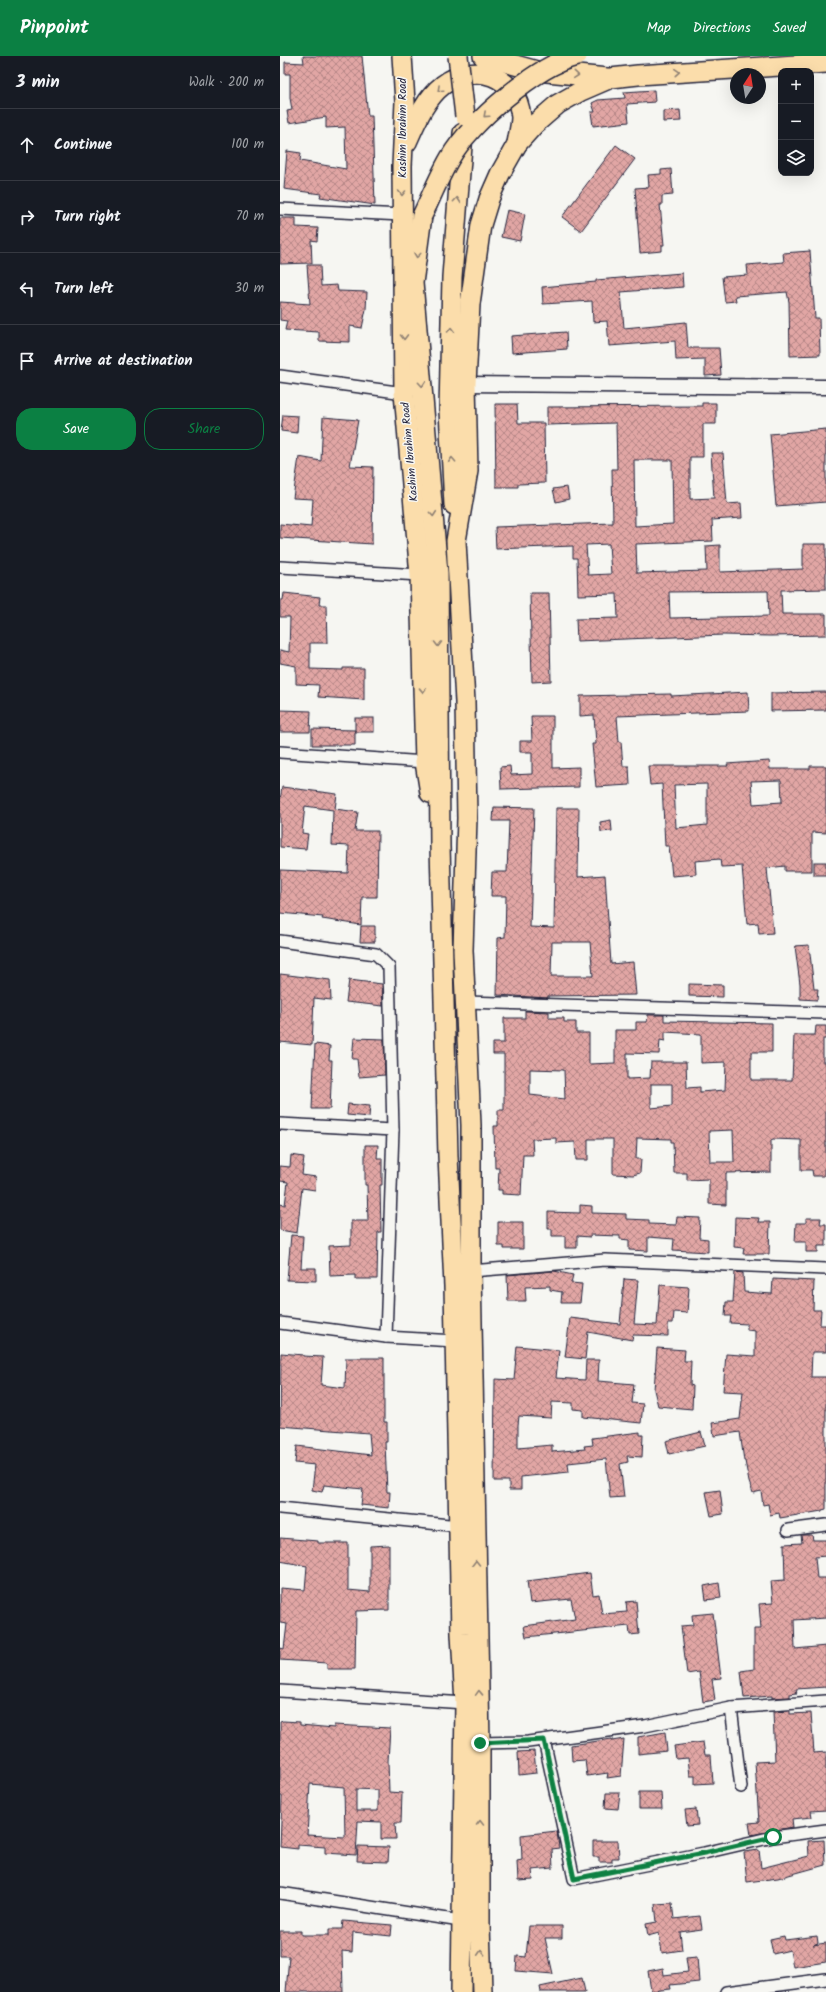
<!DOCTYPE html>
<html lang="en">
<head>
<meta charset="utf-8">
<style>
	:root { --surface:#171b24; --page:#20242c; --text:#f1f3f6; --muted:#9ea1a6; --line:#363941; --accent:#0b8043 }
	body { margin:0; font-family:Kalam,sans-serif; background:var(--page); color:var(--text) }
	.controls { position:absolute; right:12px; top:12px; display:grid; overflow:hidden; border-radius:8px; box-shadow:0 4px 16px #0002 }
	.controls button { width:36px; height:36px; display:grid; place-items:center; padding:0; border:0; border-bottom:1px solid var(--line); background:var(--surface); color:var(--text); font:20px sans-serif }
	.compass { position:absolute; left:450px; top:12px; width:36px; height:36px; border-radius:50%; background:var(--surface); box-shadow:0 4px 16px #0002; rotate:12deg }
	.stop { position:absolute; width:12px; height:12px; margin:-9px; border:3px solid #0b8043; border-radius:50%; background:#fff }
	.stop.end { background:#0b8043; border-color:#fff; box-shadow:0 1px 4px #0008 }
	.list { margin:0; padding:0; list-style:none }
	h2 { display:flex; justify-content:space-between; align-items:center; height:52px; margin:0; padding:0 16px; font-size:17px }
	h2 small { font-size:13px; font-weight:400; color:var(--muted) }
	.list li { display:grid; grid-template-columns:26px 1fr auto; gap:12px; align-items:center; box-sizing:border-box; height:72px; padding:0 16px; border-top:1px solid var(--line) }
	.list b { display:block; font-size:15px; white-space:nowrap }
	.list em { font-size:13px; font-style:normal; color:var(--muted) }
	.actions { display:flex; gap:8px; padding:12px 16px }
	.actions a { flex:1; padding:9px 0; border:1px solid var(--accent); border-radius:16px; text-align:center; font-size:14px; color:var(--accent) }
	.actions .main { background:var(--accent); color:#fff }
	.icon { flex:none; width:22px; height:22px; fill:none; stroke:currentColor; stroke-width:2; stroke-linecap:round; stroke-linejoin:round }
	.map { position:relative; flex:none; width:546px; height:1936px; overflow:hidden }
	header { display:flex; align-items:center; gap:24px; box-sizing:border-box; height:56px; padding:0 20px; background:var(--accent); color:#fff }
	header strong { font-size:19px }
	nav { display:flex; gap:22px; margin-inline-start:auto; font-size:14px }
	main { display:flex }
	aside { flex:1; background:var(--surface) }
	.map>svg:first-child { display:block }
	.building { fill:url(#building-cross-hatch); stroke:#22223b; fill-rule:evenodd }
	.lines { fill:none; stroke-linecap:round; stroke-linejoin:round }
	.minor-casing { stroke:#22223b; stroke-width:14 }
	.tertiary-casing { stroke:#22223b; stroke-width:17 }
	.trunk-casing { stroke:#22223b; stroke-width:22 }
	.minor { stroke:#f6f6f2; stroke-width:11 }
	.tertiary { stroke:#f6f6f2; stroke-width:14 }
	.trunk { stroke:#fbddab; stroke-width:19 }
	.trunk-bridge-casing { stroke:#22223b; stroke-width:22; stroke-linecap:butt }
	.trunk-bridge { stroke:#fbddab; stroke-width:19 }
	.oneway { stroke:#8e8073 }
	.route { stroke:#0b8043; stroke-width:5 }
	.labels { text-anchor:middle; stroke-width:3; stroke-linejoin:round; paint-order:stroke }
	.street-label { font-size:11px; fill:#22223b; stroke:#f6f6f2 }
</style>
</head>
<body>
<header>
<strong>Pinpoint</strong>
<nav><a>Map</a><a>Directions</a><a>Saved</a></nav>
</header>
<main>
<aside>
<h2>3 min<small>Walk · 200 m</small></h2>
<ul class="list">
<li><svg class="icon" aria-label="ahead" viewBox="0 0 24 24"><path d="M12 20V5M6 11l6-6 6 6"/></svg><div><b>Continue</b></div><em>100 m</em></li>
<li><svg class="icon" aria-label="right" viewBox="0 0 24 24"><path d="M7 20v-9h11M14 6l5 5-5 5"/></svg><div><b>Turn right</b></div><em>70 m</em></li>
<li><svg class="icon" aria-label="left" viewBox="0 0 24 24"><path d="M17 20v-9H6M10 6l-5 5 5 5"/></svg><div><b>Turn left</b></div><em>30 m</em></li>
<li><svg class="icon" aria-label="arrive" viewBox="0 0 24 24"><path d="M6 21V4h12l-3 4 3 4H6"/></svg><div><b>Arrive at destination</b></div></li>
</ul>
<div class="actions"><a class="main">Save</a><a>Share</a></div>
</aside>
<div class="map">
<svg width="546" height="1936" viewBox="0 0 546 1936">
	<defs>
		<pattern id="building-cross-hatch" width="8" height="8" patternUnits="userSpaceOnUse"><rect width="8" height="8" fill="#e1a6a4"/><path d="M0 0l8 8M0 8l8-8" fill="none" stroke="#b68787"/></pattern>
	</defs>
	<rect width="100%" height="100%" fill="#f6f6f2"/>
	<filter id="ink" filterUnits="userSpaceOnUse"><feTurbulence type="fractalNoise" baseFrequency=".025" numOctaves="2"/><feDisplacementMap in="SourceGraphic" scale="8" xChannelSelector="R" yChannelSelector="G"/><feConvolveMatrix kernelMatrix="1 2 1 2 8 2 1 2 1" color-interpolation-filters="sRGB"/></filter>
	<g filter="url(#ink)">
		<g class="building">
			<polygon points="23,0 82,0 88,60 92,60 95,149 40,141 41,138 4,133 7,95 21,97 20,105 66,113 65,71 46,72 46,61 9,67 7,55 12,54 10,42 10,18 5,18 5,6 24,7"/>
			<polygon points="374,34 375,46 347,48 349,66 313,70 311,56 315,56 312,47 318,44 345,42 344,36"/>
			<polygon points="400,54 401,65 383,66 383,55"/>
			<polygon points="336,89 355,103 301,175 282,161"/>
			<polygon points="391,113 393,139 382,140 382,149 380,149 384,189 382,189 382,195 360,197 355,132 369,131 368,119 381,118 381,114"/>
			<polygon points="227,154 245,158 240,185 221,181"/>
			<polygon points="0,162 16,162 16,171 38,172 37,185 31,184 32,207 0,208"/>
			<polygon points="530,195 535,262 539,262 540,299 510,300 509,246 507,236 455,240 456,245 445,246 442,221 468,219 467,209 504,206 503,197"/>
			<polygon points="27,209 40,209 41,230 57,229 58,235 87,236 86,253 82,272 70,270 70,286 39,285 39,276 5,274 7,265 0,264 0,246 30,248"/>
			<polygon points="402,217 403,231 341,236 344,272 406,266 408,292 439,292 441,319 425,320 425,303 396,304 395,285 329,290 327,265 313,266 312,245 263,248 262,231 316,226 316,224"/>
			<polygon points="286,276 287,293 232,297 231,280"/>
			<path d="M422 347H436V368H423V401H410V443L434 442 431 397H443L447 448 461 447 462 462 432 464 433 485 356 488 357 517 427 515 426 490 440 489V516L523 513V488H546V533L501 534 502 558H546V579L490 580 443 579 297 585 296 563 338 562 337 538 298 539 297 502H293V490L216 493 215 471 333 467 332 413H337L336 367 267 369V351L422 350ZM354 404H392L393 468 355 470ZM329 488 331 518 308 519 306 489ZM488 535 489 560 390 562 389 536Z"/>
			<polygon points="215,348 237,348 238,367 264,367 265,427 238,428 238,431 216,431"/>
			<polygon points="3,359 18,360 17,377 1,375"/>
			<polygon points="43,361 78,364 70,410 93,411 92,488 0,482 0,468 31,471 33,443 13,442 19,401 41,405"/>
			<polygon points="546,373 546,446 496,450 490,378"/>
			<polygon points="287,431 289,443 276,446 273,433"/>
			<polygon points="4,537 40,541 39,549 46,549 47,587 30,587 30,613 63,614 63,612 84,612 84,644 38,641 39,629 16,628 16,610 0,607 0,594 9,596 10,561 0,561 0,544 3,544"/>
			<polygon points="250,537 269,537 271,625 252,626"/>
			<polygon points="468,636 469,655 337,660 339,686 341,686 343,710 349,710 350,729 316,731 312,688 316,688 314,659 300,660 300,640 391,638 391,640"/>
			<polygon points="546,636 546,654 491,655 491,637"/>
			<polygon points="0,654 31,655 30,676 0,676"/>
			<polygon points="251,660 273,660 273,712 299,711 299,731 221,733 220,711 230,710 231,719 252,718 252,696 240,696 240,685 252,685"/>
			<rect x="75" y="662" width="19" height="14"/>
			<polygon points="32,673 75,674 75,689 32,689"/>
			<path d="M489 705 490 713H530V710H546V777L532 776V815H505V810L487 812 493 877 479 878 478 867 467 868 462 810 441 811 440 803 415 805 416 818 392 820 389 790H385L382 728 370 729 368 710H448L447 708ZM501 724 502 746 473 748 471 725ZM427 728V769L396 772 394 729Z"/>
			<polygon points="2,731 57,738 55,753 78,756 75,775 98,775 97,841 82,841 81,869 42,863 43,861 0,857 0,814 68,817 69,790 52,789 53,754 25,750 22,777 28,778 26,793 0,791 0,744"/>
			<path d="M214 751 254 752 250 871 274 872 276 752H299L298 821 325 819 331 908 353 906 356 939 268 940V942L217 939 218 882 225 881 226 840H211L212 816H227L229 765H213ZM272 886H310L313 920H271Z"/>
			<polygon points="331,764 332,775 321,776 320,766"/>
			<rect x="534" y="806" width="12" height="13"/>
			<polygon points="81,870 95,870 95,886 80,886"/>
			<polygon points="529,889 534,933 538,933 537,944 520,943 520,928 515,890"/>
			<polygon points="0,918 50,924 51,944 34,942 32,989 0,986"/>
			<polygon points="69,924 102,928 103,950 66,946"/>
			<polygon points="409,928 443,929 443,941 409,940"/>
			<path d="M245 955 269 956V962H284V966H296V977H309V1008L335 1007V974H356V966H367L368 959H384V965L492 967V996H471V1024H512L514 979H535L536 970H546V983H543V1006H546V1113H544V1120H533L532 1114H521V1084L493 1083 491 1084V1116L446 1117V1149L429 1148V1123L407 1124V1117H394L393 1086H391V1083L357 1082 356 1103H361L360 1117 353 1119 333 1118V1083H308V1104H296L295 1086 276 1087V1082L252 1083 253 1099H243L241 1139 222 1138V1134H218L219 1112H215L214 1070H218V1054H224V998H213V987H224V962H245ZM385 976 421 978V1007L446 1006 445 1034 420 1036V1031L407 1032 406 1006H371L370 1022 347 1023V997L379 998 380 984 385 985ZM250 1013 284 1014 285 1043 250 1039ZM371 1028H392V1050L371 1052ZM453 1074 454 1106H430L429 1075Z"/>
			<polygon points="74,982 104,983 105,1019 79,1021 77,1003 72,1003"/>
			<polygon points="35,988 50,990 49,1004 52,1004 50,1053 32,1053"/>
			<polygon points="68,1048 90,1050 89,1061 67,1059"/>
			<polygon points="85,1089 98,1089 97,1102 102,1102 102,1129 100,1129 101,1176 98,1176 97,1223 75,1223 75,1219 50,1220 49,1190 71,1189 71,1165 88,1165 87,1129 85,1129"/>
			<polygon points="11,1099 24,1101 22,1119 36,1121 35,1134 22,1132 17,1177 0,1174 0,1148 5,1149 8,1126 0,1125 0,1110 10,1111"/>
			<polygon points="300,1149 312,1150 312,1157 346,1158 346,1163 369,1164 369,1168 396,1169 397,1161 420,1162 419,1182 428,1183 428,1196 393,1194 394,1183 368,1181 368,1195 349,1194 349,1184 340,1183 340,1180 310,1179 310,1181 297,1180 297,1192 285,1192 285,1180 272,1180 272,1173 268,1173 268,1156 300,1157"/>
			<polygon points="455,1161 479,1162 478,1166 490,1166 489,1198 463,1198 464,1192 454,1191"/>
			<polygon points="526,1162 541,1162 540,1168 546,1168 546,1190 538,1190 538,1196 526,1196 526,1186 515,1186 516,1167 526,1167"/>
			<polygon points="218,1166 243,1166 243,1193 224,1193 224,1190 218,1190"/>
			<polygon points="11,1179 23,1180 21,1212 36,1212 36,1225 7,1224"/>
			<polygon points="274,1215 293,1219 291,1227 302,1228 300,1247 281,1247 282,1236 270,1234 270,1230 245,1231 246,1245 228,1245 227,1219"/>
			<polygon points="455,1216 463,1217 464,1236 492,1238 493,1223 534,1225 533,1254 541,1254 540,1269 546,1269 546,1296 532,1296 531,1321 546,1321 546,1453 542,1454 542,1455 500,1462 499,1457 490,1459 488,1448 483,1449 481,1435 473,1437 469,1426 465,1405 464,1405 460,1376 434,1380 432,1367 460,1363 463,1336 443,1335 446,1298 475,1300 475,1275 467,1274 467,1268 450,1267 451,1260 445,1260 446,1246 453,1246"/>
			<polygon points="344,1223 358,1224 354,1268 377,1269 380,1229 409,1231 407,1257 394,1256 393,1267 388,1267 388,1280 353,1279 352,1284 308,1276 305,1303 285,1301 290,1262 340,1268"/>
			<polygon points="237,1290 279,1294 276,1322 305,1324 306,1304 319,1304 318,1325 354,1328 352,1347 363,1348 361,1367 303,1361 303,1354 293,1353 293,1347 272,1346 271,1362 239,1360 238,1369 238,1392 272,1389 272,1396 305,1393 304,1390 313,1389 312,1382 360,1376 360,1379 363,1379 362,1401 347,1400 348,1406 340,1408 344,1441 330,1442 326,1403 288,1407 289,1416 241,1421 241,1434 229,1434 229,1425 214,1425 215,1323 234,1324"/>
			<polygon points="377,1292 405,1294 404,1305 411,1305 410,1329 413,1330 412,1353 378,1350 374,1334"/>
			<polygon points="1,1297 23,1299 23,1300 43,1301 41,1329 65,1332 66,1302 104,1302 104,1366 107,1366 107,1386 105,1386 107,1436 110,1436 109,1452 81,1449 83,1433 44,1429 42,1436 32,1434 35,1409 15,1407 17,1390 91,1399 89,1377 0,1370"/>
			<polygon points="421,1376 425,1390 389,1398 386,1385"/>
			<polygon points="440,1434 443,1458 431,1460 426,1436"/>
			<polygon points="521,1479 532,1479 533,1484 546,1484 546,1500 535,1501 537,1522 546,1522 546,1562 514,1564 515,1593 546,1590 546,1631 516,1633 517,1637 510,1638 510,1641 492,1642 492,1640 464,1642 461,1615 474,1613 474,1573 481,1573 479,1548 493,1547 491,1525 505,1524 504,1488 522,1487"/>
			<polygon points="0,1482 38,1485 38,1487 68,1487 68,1534 90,1536 90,1490 109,1489 109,1554 76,1555 75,1613 47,1613 47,1607 0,1604 0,1592 4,1593 7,1568 0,1567 0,1532 25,1534 27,1510 0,1505"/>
			<polygon points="310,1517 313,1539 319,1538 322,1558 347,1556 346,1546 356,1545 359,1578 350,1579 349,1570 246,1581 244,1570 295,1563 291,1543 250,1547 247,1525"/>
			<polygon points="439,1527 441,1542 426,1544 424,1530"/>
			<polygon points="433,1557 441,1622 432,1623 435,1644 423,1646 419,1616 407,1618 401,1570 413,1569 412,1559"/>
			<polygon points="510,1655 510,1658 531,1657 534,1697 546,1696 546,1754 531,1755 532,1761 512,1763 513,1771 471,1779 469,1767 479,1766 475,1706 495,1705 493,1656"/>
			<path d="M3 1665 20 1666V1669L54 1672V1669L110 1672 108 1705 109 1736 122 1737 121 1767H115L116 1783H101V1766L78 1765 76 1799 45 1797V1791L18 1789V1793L0 1791 2 1740H0V1666ZM30 1728 64 1731 65 1781 27 1779ZM76 1733 98 1734V1755H76Z"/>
			<polygon points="385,1676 387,1695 358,1698 358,1681"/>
			<polygon points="332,1683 332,1685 344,1683 341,1720 327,1722 328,1717 307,1720 305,1704 292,1705 291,1689"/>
			<polygon points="423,1686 425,1699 431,1699 433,1727 415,1728 415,1720 410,1720 408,1702 396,1703 394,1690"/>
			<polygon points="254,1695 256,1717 239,1719 238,1696"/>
			<polygon points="359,1736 381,1736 382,1753 359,1753"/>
			<polygon points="326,1737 340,1737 338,1753 325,1752"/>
			<polygon points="416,1753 418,1769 407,1770 405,1754"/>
			<polygon points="277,1775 279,1792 272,1793 273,1812 252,1814 253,1824 238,1825 237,1805 242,1804 241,1779"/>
			<polygon points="544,1784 545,1809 498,1822 467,1826 464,1796 479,1794 481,1812 529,1800 528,1785"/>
			<polygon points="313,1785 338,1785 339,1802 332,1802 332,1806 319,1806 319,1801 313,1801"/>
			<polygon points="78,1790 109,1791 108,1806 77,1805"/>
			<polygon points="392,1847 394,1863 420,1860 422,1873 400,1876 402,1894 382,1897 379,1877 368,1880 366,1868 377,1866 375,1848"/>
			<polygon points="63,1865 112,1869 111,1880 73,1876 72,1896 62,1895 63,1936 6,1936 9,1900 0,1900 0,1875 21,1875 21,1879 49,1879 49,1873 62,1873"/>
			<polygon points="249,1870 282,1870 282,1882 265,1882 273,1918 236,1915 237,1900 246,1901"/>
			<polygon points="504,1880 505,1884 537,1880 538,1887 533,1889 546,1887 546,1906 513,1911 510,1894 493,1898 490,1883"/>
			<polygon points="417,1901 419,1926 390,1929 391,1933 371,1935 368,1915 383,1912 384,1919 408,1916 406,1902"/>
			<polygon points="302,1922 305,1936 261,1936 260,1931"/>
		</g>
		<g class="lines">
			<defs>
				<g id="minor">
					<polyline points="0,153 122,159"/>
					<polyline points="0,320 124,337"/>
					<polyline points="0,511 140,519"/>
					<polyline points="0,696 145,706"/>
					<polyline points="0,885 96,898 109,911 113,1074 106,1281"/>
					<polyline points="186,946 546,957"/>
					<polyline points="0,1068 113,1074"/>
					<polyline points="191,1215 325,1204 546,1213"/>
					<polyline points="0,1267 106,1281 175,1285"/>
					<polyline points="0,1452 179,1470"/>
					<polyline points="508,1474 546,1469"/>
					<polyline points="0,1635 185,1647"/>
					<polyline points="451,1652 461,1731"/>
					<polyline points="264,1684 294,1823 424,1797 493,1781 546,1774"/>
					<polyline points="200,1687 248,1686 365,1670 451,1652 546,1645"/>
					<polyline points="0,1837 187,1866"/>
					<polyline points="446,1936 546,1923"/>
				</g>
				<polyline id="tertiary" points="186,328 546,331"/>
				<g id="trunk">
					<polyline points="122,0 125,46 122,110 124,337 140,519 145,706 150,737"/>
					<polyline points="203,0 257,15 327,22"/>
					<path d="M127 86C136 66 145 43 163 29 195 5 237 19 241 61 241 69 238 80 237 88"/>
					<polyline points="142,160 133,227 158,517 160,790 168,1100 174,1230 181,1578 185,1647 181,1936"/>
					<polyline points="174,449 169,355 172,221 183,77"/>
					<polyline points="202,1936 200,1867 200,1687 191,1215 191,1069 183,894 187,762 185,646 176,485 188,415 186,328 190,248 201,169 209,143 220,118 237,88 255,68 278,48 301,35 331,22 358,19 546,7"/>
				</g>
			</defs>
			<use href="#minor" class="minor-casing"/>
			<use href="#tertiary" class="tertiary-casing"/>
			<use href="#trunk" class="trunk-casing"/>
			<use href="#minor" class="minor"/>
			<use href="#tertiary" class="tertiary"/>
			<use href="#trunk" class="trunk"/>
			<defs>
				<g id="trunk-bridge">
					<polyline points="178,0 185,60"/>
					<path d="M142 160C151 141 159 121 170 102 190 67 257 9 297 0"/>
				</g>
			</defs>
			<use href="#trunk-bridge" class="trunk-bridge-casing"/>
			<use href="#trunk-bridge" class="trunk-bridge"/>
		</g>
		<defs><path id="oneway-chevron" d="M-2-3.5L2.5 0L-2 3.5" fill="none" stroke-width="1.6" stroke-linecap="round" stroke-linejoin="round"/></defs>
		<g class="oneway">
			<use href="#oneway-chevron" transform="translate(397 16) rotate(-4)"/>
			<use href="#oneway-chevron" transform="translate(296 19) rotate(5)"/>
			<use href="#oneway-chevron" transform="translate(160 33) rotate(137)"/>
			<use href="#oneway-chevron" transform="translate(206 59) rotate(138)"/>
			<use href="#oneway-chevron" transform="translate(122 137) rotate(90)"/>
			<use href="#oneway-chevron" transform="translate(177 144) rotate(-85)"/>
			<use href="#oneway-chevron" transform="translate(137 199) rotate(97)"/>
			<use href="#oneway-chevron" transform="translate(171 274) rotate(-89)"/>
			<use href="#oneway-chevron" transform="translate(124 281) rotate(89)"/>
			<use href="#oneway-chevron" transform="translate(142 328) rotate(85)"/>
			<use href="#oneway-chevron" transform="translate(172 404) rotate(-93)"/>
			<use href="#oneway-chevron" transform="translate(153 458) rotate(85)"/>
			<use href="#oneway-chevron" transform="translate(158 588) rotate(90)"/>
			<use href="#oneway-chevron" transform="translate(143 634) rotate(88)"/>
			<use href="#oneway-chevron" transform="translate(196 1507) rotate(-91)"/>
			<use href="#oneway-chevron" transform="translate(199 1637) rotate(-92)"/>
			<use href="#oneway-chevron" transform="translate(200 1767) rotate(-90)"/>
			<use href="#oneway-chevron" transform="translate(201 1897) rotate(-93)"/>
		</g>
	</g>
	<g class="lines" filter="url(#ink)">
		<polyline class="route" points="200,1687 264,1684 294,1823 424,1797 493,1781"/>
	</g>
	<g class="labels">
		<g class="street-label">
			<text transform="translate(122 72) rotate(-90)" y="4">Kashim Ibrahim Road</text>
			<text transform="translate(129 396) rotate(-95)" y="4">Kashim Ibrahim Road</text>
		</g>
	</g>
</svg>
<div class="controls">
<button>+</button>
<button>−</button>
<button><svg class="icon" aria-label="layers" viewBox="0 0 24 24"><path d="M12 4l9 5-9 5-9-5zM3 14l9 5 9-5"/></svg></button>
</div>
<svg class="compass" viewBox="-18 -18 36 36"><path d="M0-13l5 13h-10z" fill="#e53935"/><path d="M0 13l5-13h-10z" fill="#9ea1a6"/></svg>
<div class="stop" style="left:493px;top:1781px"></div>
<div class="stop end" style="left:200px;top:1687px"></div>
</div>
</main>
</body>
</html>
